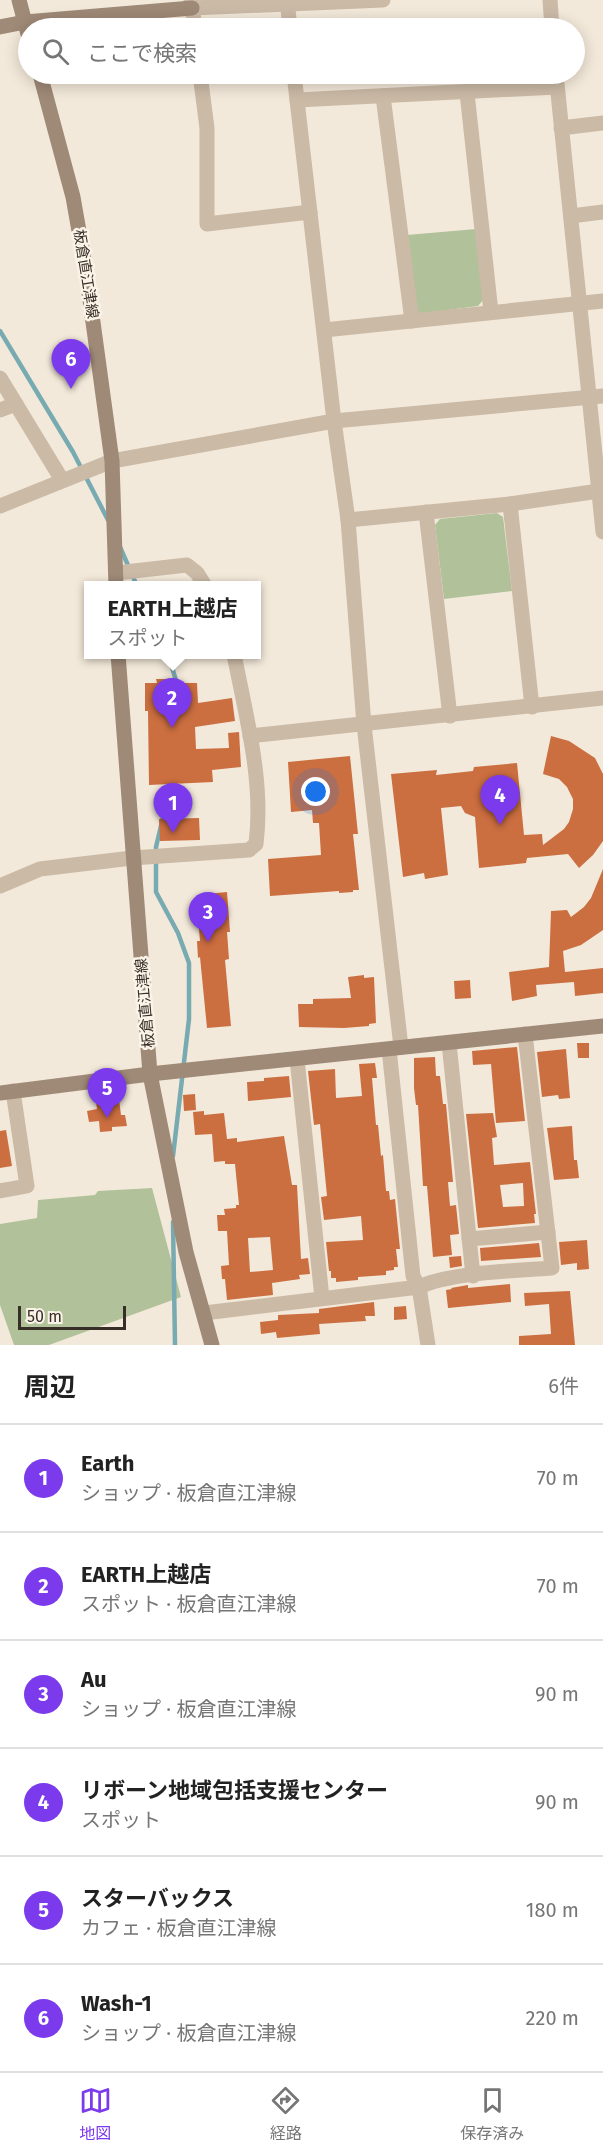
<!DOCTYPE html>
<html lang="ja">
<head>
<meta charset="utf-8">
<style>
	:root { --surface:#fff; --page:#f6f6f6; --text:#222; --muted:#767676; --line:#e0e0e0; --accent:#7c3aed }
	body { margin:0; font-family:"Fira Sans","Noto Sans JP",sans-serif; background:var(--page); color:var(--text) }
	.scale { position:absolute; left:18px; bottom:15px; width:108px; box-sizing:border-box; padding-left:6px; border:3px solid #372e27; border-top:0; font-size:16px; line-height:21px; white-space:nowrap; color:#372e27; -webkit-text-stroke:4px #faf3e7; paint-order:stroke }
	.you { position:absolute; left:316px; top:792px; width:21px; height:21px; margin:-15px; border:4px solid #fff; border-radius:50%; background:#1a73e8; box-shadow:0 0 0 9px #1a73e833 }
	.badge { display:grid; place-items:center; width:39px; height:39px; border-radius:50%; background:var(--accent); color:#fff; font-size:20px; font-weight:700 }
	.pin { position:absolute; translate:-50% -50px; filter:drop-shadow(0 2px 3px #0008) }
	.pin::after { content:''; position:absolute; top:32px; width:21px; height:18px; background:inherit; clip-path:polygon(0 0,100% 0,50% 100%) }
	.popup { position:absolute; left:84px; top:581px; width:177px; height:78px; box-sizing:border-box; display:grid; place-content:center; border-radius:0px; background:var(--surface); filter:drop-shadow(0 2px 4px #0005); font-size:20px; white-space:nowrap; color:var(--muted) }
	.popup b { font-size:22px; color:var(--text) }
	.popup::after { content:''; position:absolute; left:50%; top:100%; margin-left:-12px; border:12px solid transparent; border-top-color:var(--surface) }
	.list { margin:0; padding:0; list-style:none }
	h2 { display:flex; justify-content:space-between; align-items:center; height:78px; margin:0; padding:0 24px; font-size:26px }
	h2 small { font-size:20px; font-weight:400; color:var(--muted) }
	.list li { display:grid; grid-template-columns:39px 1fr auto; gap:18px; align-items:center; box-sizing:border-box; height:108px; padding:0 24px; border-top:2px solid var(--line) }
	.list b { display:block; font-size:22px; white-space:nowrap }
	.list p { margin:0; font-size:20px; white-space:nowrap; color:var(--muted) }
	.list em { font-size:20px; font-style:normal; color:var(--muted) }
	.icon { flex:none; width:33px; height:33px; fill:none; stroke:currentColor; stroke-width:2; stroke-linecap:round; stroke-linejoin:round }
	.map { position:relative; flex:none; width:603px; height:1345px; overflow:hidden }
	.search { position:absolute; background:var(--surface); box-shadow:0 3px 15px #0003; left:18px; right:18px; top:18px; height:66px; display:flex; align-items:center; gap:15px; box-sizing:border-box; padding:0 21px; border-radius:33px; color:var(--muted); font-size:22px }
	.sheet { height:726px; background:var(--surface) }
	nav { display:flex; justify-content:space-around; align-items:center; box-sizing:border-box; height:84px; border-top:2px solid var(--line); background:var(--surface); font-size:16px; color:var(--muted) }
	nav a { display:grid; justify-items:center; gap:3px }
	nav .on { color:var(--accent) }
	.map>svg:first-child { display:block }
	.green { fill:#b1c29a }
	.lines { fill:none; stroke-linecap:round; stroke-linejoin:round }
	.stream { stroke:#78aab1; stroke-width:4.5 }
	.building { fill:#cb6e40; fill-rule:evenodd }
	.street { stroke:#cbbaa6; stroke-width:15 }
	.secondary { stroke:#9f8977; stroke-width:15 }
	.labels { text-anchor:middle; stroke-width:5; stroke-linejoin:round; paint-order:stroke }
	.street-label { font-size:15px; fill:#372e27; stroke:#faf3e7 }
</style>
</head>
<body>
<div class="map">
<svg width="603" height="1345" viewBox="0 0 603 1345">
	<rect width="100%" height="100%" fill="#f3e9da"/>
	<g class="green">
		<polygon points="476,229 483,300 478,306 419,314 414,308 407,235"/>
		<polygon points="497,513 503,517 512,591 444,599 435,525 440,519"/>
		<polygon points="152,1188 181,1297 49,1345 14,1345 0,1305 0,1224 37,1218 38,1200 95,1195 98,1191"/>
	</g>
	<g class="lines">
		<g class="stream">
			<polyline points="0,331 73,452 108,520"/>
			<polyline points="120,547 137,586"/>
			<polyline points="168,654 178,687"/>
			<polyline points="172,779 156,847 156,892 178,933 189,963 189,1019 173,1156"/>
			<polyline points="173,1222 175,1345"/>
		</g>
	</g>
	<g class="building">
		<polygon points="156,679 169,679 169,682 175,683 197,683 198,703 232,698 235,721 195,727 196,749 229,748 228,733 239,732 241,767 212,770 213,782 149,785 148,711 145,711 145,683 157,683"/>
		<polygon points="551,736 569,741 595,758 603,774 603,841 593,855 579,868 568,854 527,858 526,863 479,868 475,817 465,813 461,806 441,808 448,875 425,879 424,873 403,877 391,774 437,770 436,775 473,771 474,767 517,763 524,835 542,834 543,845 564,829 569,822 573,809 573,799 567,787 559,779 543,774"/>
		<polygon points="350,756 358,834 353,834 359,890 353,890 353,892 339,893 339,891 270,896 268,859 321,855 319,823 313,823 312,810 291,812 288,762"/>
		<polygon points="199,818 200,840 160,841 159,819"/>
		<polygon points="603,869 603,930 581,945 563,951 565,972 603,968 603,993 575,996 574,982 536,985 537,996 512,1001 509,972 549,967 551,911 567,910 571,917 584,907 591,898"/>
		<polygon points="227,892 230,932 227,932 229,959 225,960 231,1026 207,1028 200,957 198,958 197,941 200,941 198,917 193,917 192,902 198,901 197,895"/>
		<polygon points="364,975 364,978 374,977 376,1023 369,1024 369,1026 344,1028 299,1027 298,1004 313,1004 313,999 351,998 348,977"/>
		<polygon points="470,980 471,998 455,999 454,981"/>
		<polygon points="577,1043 589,1043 589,1058 578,1058"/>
		<polygon points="517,1047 525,1121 496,1123 491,1064 473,1065 472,1051"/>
		<polygon points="566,1049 570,1098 559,1099 558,1095 542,1097 537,1052"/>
		<polygon points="435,1057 436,1076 440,1076 443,1104 446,1104 453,1182 448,1182 450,1206 456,1205 459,1234 450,1235 452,1255 433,1257 427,1186 423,1186 418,1105 416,1105 414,1088 414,1058"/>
		<polygon points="375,1063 377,1078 372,1078 376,1125 378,1125 381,1156 383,1155 386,1191 389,1191 390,1200 395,1199 400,1249 396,1249 398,1267 394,1267 394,1270 386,1271 386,1275 358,1277 358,1280 336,1282 336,1278 331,1278 331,1271 329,1271 326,1242 363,1240 361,1216 324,1220 321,1197 327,1196 320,1124 314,1125 308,1071 335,1069 336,1098 362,1096 359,1064"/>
		<polygon points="289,1076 291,1097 248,1101 247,1082 264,1081 264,1078"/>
		<polygon points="195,1094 196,1110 184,1111 183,1095"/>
		<polygon points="119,1099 121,1115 125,1115 127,1126 112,1127 112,1131 100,1132 99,1121 89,1122 87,1111 97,1109 96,1102"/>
		<path d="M204 1111V1115L224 1113 227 1139 237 1138V1142L284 1136 292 1185H297L301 1259 308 1258 310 1274 299 1275 300 1279 272 1283 273 1295 227 1300 225 1279H222L221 1266 229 1265 227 1231H218L217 1215H225L224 1209 236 1208V1205H239L235 1164H225V1161L214 1162 212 1134 195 1135 193 1112ZM270 1237 273 1270 250 1272 248 1238Z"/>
		<path d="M493 1113 497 1137 492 1138 494 1165 530 1162 536 1214H534L535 1223 478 1228 466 1114ZM523 1183 524 1206 503 1207 500 1185Z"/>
		<polygon points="572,1126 574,1160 577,1160 579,1178 554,1180 547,1128"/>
		<polygon points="6,1130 12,1166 0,1168 0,1131"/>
		<polygon points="587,1240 589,1269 577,1270 577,1263 561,1265 559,1242"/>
		<polygon points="539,1243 541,1257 481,1261 480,1248"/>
		<polygon points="461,1256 462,1266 450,1268 449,1257"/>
		<polygon points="510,1284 511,1302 448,1308 446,1290 452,1289 451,1288 468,1285 468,1288"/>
		<polygon points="570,1291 575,1345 519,1345 519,1336 551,1334 549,1304 525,1306 524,1293"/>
		<polygon points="374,1302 375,1316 365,1316 366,1321 319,1324 320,1334 277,1338 276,1332 261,1334 260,1322 278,1320 278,1315 319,1313 319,1309"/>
		<polygon points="406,1306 407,1319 394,1320 394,1307"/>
	</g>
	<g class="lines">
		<g class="street">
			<polyline points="191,0 195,28"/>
			<polyline points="287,0 290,28"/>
			<polyline points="550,0 552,28"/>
			<polyline points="192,8 383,0"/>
			<polyline points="200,74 207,128 207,224 310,212"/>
			<polyline points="294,74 334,421 348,520 364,725 401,1047"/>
			<polyline points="556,74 603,532"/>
			<polyline points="467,93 491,312"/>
			<polyline points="383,96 412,321"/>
			<polyline points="297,100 557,87"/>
			<polyline points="561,128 603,123"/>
			<polyline points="571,216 603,212"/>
			<polyline points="324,330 603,301"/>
			<polyline points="0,378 62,480"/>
			<polyline points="0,410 16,404"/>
			<polyline points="510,504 532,707"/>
			<polyline points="0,506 112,461 334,421 603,396"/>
			<polyline points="426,512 450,716"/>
			<polyline points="348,520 510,504 599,491"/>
			<polyline points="116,573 187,565 197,573 205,586"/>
			<polyline points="250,736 603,698"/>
			<path d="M0 886 40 869 132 858 249 850 256 844C264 781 246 717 234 654"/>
			<polyline points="449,1043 473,1276"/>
			<polyline points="389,1049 413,1276 419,1287 428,1345"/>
			<polyline points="297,1059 322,1298"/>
			<polyline points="0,1191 27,1186 13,1091"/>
			<polyline points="469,1239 548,1232"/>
			<path d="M204 1313 419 1287C452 1272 515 1271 552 1268L525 1034"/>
		</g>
		<g class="secondary">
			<polyline points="19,0 28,34"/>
			<polyline points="0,27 25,22 192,8"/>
			<polyline points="40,74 73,197 86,271 112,461 116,586"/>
			<polyline points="118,654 150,1074 186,1252 212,1345"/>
			<polyline points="0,1093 150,1074 603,1026"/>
		</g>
	</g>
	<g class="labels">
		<g class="street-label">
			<text transform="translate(86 274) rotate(81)" y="5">板倉直江津線</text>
			<text transform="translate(145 1003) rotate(-95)" y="5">板倉直江津線</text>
		</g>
	</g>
</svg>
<div class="scale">50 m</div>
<div class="you"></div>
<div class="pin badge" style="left:173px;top:833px">1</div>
<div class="pin badge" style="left:172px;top:728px">2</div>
<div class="popup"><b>EARTH上越店</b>スポット</div>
<div class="pin badge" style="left:208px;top:942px">3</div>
<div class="pin badge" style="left:500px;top:825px">4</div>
<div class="pin badge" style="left:107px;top:1118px">5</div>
<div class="pin badge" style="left:71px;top:389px">6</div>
<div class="search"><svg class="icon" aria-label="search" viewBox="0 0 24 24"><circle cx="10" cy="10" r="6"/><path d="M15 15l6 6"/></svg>ここで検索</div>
</div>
<section class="sheet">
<h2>周辺<small>6件</small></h2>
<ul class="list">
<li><span class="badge">1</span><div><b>Earth</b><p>ショップ · 板倉直江津線</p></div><em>70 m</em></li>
<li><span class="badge">2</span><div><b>EARTH上越店</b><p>スポット · 板倉直江津線</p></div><em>70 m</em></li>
<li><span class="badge">3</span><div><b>Au</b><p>ショップ · 板倉直江津線</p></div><em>90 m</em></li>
<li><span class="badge">4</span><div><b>リボーン地域包括支援センター</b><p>スポット</p></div><em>90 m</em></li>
<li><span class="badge">5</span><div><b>スターバックス</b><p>カフェ · 板倉直江津線</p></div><em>180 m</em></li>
<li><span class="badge">6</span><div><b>Wash-1</b><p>ショップ · 板倉直江津線</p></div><em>220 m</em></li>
</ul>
</section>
<nav>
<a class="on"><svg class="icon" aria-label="map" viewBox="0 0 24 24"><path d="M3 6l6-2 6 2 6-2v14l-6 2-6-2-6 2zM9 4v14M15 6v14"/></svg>地図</a>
<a><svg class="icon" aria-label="directions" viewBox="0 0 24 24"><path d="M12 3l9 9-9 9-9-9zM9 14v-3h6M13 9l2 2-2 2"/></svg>経路</a>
<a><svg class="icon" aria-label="saved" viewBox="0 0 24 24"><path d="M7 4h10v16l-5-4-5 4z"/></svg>保存済み</a>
</nav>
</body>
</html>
